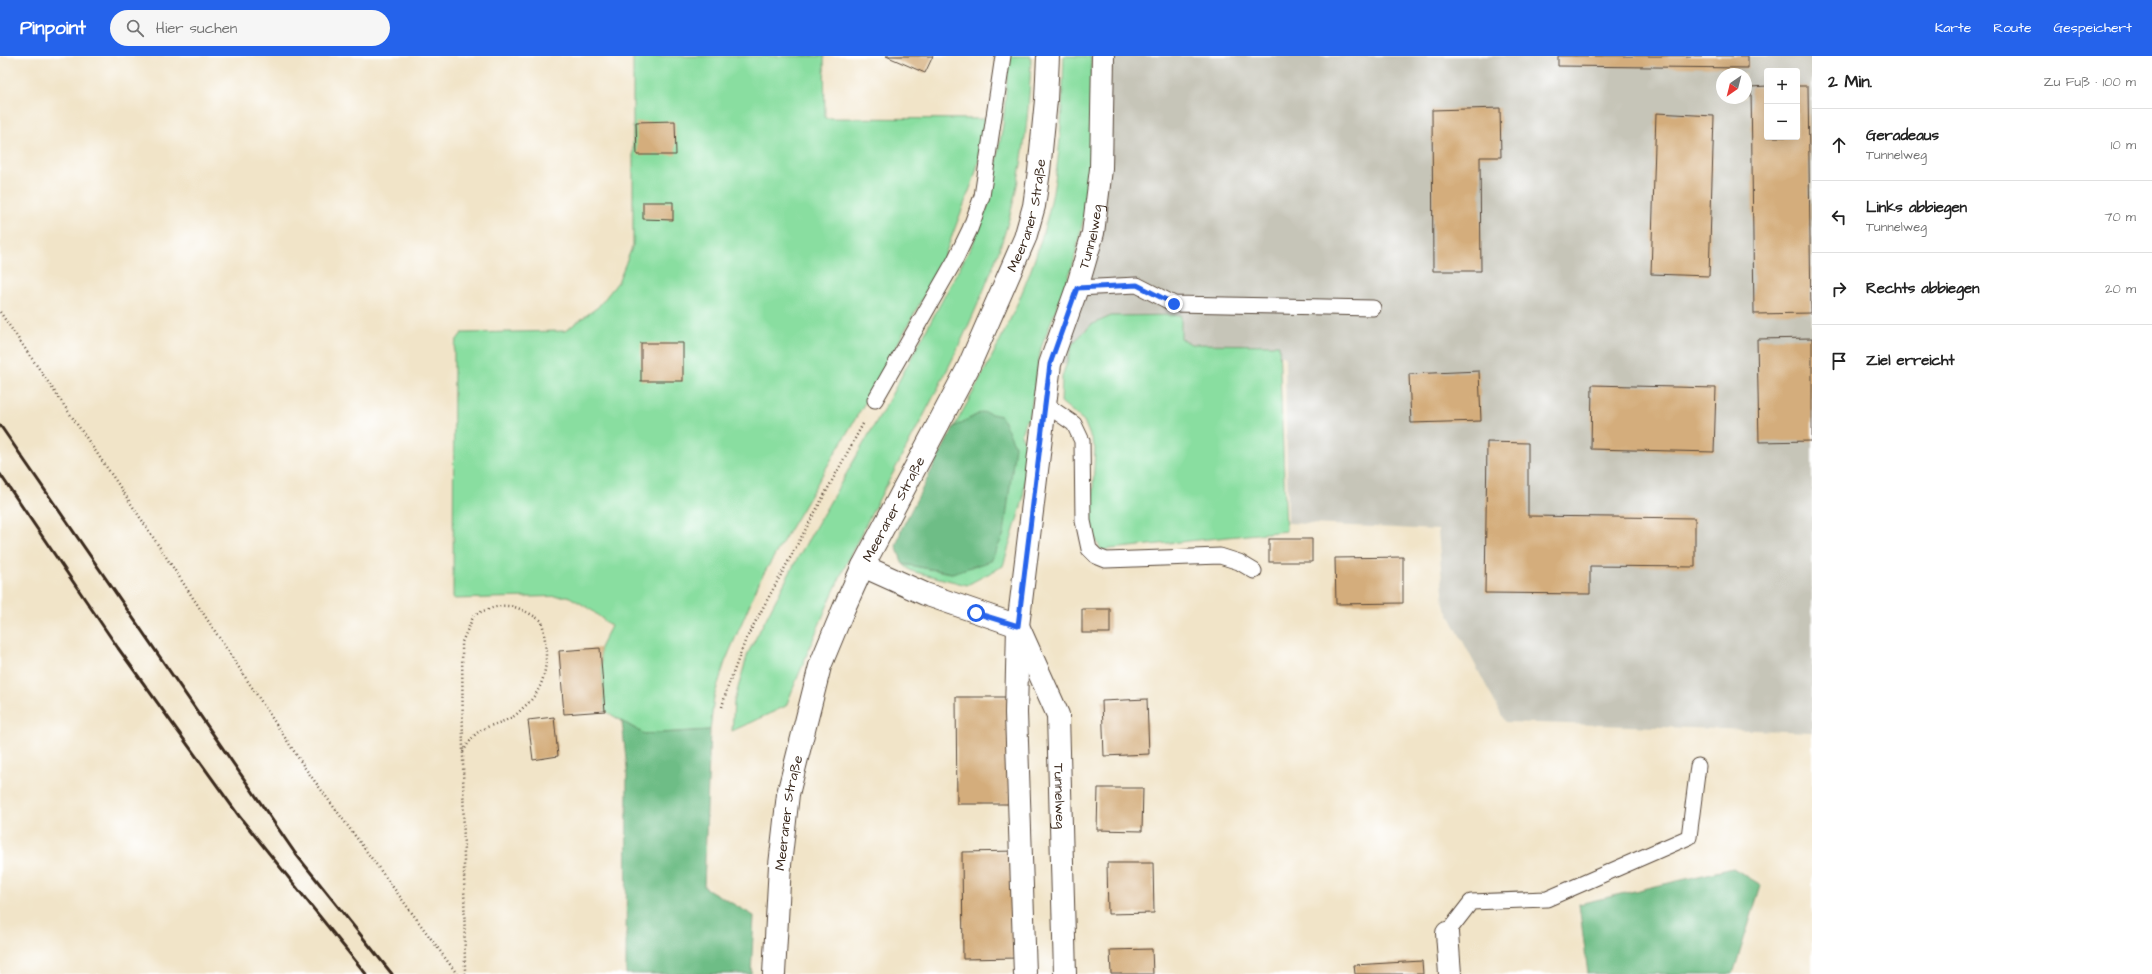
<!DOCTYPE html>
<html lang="de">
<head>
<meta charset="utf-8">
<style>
	:root { --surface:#fff; --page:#f6f6f6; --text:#222; --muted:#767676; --line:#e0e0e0; --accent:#2563eb }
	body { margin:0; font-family:"Architects Daughter",sans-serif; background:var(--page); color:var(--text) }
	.controls { position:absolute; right:12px; top:12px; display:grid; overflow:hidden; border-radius:4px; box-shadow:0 4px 16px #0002 }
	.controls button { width:36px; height:36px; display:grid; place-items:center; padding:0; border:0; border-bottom:1px solid var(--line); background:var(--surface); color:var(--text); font:20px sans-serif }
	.compass { position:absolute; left:1716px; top:12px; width:36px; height:36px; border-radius:50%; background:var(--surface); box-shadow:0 4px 16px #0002; rotate:215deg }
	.stop { position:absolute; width:12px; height:12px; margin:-9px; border:3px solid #2563eb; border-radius:50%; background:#fff }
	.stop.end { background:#2563eb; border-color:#fff; box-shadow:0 1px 4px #0008 }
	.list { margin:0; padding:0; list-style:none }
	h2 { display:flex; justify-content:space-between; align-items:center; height:52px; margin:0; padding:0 16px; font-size:17px }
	h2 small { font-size:13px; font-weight:400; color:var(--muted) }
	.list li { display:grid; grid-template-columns:26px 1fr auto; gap:12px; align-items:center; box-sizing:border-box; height:72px; padding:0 16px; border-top:1px solid var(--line) }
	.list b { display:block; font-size:15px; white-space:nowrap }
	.list p { margin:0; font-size:13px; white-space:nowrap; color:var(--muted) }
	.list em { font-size:13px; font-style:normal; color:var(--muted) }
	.icon { flex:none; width:22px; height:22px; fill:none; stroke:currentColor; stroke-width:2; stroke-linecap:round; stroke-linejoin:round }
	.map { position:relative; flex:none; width:1812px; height:918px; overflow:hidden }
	header { display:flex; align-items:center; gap:24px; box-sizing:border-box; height:56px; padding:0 20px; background:var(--accent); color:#fff }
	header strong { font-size:19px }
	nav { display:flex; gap:22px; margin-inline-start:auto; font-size:14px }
	.search { width:280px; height:36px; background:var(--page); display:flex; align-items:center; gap:10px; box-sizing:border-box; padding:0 14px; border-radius:22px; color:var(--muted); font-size:15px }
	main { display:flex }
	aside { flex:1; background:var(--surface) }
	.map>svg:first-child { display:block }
	.industrial { fill:#c6c5b8; fill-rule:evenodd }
	.green { fill:#89dea0; stroke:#62845f }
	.forest { fill:#6ebd86; stroke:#547452 }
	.building { fill:#d4ad7b }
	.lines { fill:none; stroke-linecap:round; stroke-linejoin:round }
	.lane-casing { stroke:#564638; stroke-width:17 }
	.street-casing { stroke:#564638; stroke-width:24 }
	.secondary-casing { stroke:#564638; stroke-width:24 }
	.path { stroke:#564638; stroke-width:2.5; stroke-dasharray:1 3; stroke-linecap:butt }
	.lane { stroke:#fff; stroke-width:15 }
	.street { stroke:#fff; stroke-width:22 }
	.secondary { stroke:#fff; stroke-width:22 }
	.rail { stroke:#3b2a1e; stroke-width:3 }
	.route { stroke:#2563eb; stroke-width:5 }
	.labels { text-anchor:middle; stroke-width:3; stroke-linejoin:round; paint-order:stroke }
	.street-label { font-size:14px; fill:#3b2a1e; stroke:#fff }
</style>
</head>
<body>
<header>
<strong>Pinpoint</strong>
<div class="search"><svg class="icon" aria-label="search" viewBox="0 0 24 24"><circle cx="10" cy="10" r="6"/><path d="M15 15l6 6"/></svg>Hier suchen</div>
<nav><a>Karte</a><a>Route</a><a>Gespeichert</a></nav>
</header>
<main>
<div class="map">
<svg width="1812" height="918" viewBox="0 0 1812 918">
	<rect width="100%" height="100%" fill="#fff"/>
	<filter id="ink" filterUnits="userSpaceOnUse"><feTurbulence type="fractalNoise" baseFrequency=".025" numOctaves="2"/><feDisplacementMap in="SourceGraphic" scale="8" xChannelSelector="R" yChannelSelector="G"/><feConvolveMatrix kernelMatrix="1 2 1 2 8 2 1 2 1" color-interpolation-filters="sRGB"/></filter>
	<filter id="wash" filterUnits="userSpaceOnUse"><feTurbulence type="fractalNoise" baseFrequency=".012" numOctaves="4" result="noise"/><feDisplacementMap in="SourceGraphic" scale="16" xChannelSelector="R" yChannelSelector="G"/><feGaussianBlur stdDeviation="0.9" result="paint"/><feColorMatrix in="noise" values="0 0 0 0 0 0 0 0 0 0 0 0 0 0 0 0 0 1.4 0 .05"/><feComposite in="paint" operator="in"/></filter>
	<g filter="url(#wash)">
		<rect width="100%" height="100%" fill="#f1e4c8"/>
		<path class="industrial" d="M1113 0H1812V676L1505 666 1444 549 1438 474 1288 467 1285 299 1050 308 1077 232ZM1767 15H1797V81H1767ZM1722 18H1746V42H1722Z"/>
		<g class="green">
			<polygon points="633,0 824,0 825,62 985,63 984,86 974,122 941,209 870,338 760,524 725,606 714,641 710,674 644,678 605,655 600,592 611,570 590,553 568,540 453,543 454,295 456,285 462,277 565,275 598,251 618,226 633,189"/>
			<path d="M1009 0H1031C1029 66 1021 134 998 197 963 295 909 384 862 476 833 532 810 591 786 650L732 675 734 646 748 597 796 505 887 347 973 187 989 147 1003 69Z"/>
			<path d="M1064 0H1091L1092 125 1073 209 1041 292 1029 363 1025 365 1021 379 1028 393 1023 444 1003 510 967 529 911 515 903 508 952 517 982 356 954 371C990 306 1027 239 1046 166 1061 112 1062 55 1064 0Z"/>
			<polygon points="1181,259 1181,282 1191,288 1279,289 1286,475 1101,494 1091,474 1095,392 1084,365 1061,346 1062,321 1073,287 1091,269 1111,260"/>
		</g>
		<g class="forest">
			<polygon points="982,356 1001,360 1015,390 1004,478 991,505 952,517 903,508 896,490 902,472 954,371"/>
			<polygon points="622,665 644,678 710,674 704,831 754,860 751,918 626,918 627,713"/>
			<polygon points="1733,812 1761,829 1733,918 1588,918 1579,848"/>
		</g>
		<g id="blocks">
			<g class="building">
				<polygon points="886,0 933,0 925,17"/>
				<polygon points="1558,0 1748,0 1748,12 1558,10"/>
				<polygon points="1767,30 1767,81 1797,81 1797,30 1808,30 1811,257 1754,258 1751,31"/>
				<polygon points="1500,52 1501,101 1480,101 1481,215 1433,215 1432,54"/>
				<polygon points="1656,57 1714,60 1709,220 1651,218"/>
				<polygon points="675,65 676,99 637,99 636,66"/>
				<polygon points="643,146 673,146 673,164 643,163"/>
				<polygon points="1812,282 1812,385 1759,386 1757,283"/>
				<rect x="641" y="287" width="42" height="38"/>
				<polygon points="1479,315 1481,365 1411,367 1409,318"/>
				<polygon points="1592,329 1716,332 1714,396 1591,393"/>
				<polygon points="1487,386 1528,387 1528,460 1695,462 1695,511 1590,510 1590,538 1485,537"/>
				<rect x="1269" y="483" width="43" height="23"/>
				<polygon points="1403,501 1403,547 1336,548 1335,502"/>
				<rect x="1082" y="553" width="28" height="24"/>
				<polygon points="600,592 605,655 564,658 559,595"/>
				<polygon points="956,641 1010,641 1011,748 957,748"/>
				<polygon points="1147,643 1149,698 1104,700 1102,645"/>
				<polygon points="554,661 558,700 533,704 528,664"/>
				<polygon points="1098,732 1143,732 1142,775 1097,774"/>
				<polygon points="1017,795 1018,902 963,903 962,796"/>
				<polygon points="1107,807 1153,807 1154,857 1108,858"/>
				<polygon points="1152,893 1153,918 1111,918 1110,894"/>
				<polygon points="1422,905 1423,918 1355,918 1354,909"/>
			</g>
		</g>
	</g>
	<g filter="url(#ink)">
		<use href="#blocks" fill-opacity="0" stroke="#564638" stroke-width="1"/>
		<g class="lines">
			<defs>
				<g id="lane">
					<polyline points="1077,232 1137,229 1174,248 1373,252"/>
					<polyline points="875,344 954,206 970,173 982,140 1003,0"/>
					<polyline points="1045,348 1074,368 1082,385 1083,465 1089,493 1096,500 1106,504 1220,500 1239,506 1254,515"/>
					<polyline points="1447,877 1471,846 1547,843 1689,781 1698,710"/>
				</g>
				<g id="street">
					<path id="s1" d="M863 510 925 538 1018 570 1058 659 1065 918"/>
					<polyline points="1447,877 1450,918"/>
					<path id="s2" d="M1025 918 1016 657 1018 570 1050 308 1077 232 1093 177 1101 113 1103 0"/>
				</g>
				<g id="secondary">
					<path id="s3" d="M774 918 780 809 788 738 820 610 844 552 863 510 968 312 1025 182 1034 150 1039 115 1046 44 1048 0"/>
				</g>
			</defs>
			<use href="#lane" class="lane-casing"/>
			<use href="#street" class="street-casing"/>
			<use href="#secondary" class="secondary-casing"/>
			<g class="path">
				<polyline points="0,256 116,425 305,712 457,918"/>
				<polyline points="722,651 727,633 746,583 864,366"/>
				<path d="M463 696C479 668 484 674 511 662 515 660 519 656 523 652 551 628 548 598 542 565 513 547 505 545 474 559L462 586 465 918"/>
			</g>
			<use href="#lane" class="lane"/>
			<use href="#street" class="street"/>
			<use href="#secondary" class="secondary"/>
			<g class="rail">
				<polyline points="0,369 295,797 392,918"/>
				<polyline points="0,418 118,592 239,760 366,918"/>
			</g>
		</g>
	</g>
	<g class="lines" filter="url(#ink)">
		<polyline class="route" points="976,557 1018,570 1050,308 1077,232 1137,229 1174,248"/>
	</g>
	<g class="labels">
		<g class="street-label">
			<text dy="5" stroke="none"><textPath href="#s3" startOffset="810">Meeraner Straße</textPath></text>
			<text dy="5" stroke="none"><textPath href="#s2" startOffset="746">Tunnelweg</textPath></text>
			<text dy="5" stroke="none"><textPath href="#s3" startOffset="486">Meeraner Straße</textPath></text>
			<text dy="5" stroke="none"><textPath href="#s1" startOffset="345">Tunnelweg</textPath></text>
			<text dy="5" stroke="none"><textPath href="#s3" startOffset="162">Meeraner Straße</textPath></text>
		</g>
	</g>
</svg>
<div class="controls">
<button>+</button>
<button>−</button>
</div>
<svg class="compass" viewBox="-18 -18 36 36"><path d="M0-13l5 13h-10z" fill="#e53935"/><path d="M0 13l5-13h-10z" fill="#767676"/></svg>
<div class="stop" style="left:976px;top:557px"></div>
<div class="stop end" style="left:1174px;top:248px"></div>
</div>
<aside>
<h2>2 Min.<small>Zu Fuß · 100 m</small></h2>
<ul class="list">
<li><svg class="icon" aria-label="ahead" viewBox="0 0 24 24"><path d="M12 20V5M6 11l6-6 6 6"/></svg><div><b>Geradeaus</b><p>Tunnelweg</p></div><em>10 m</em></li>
<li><svg class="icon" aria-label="left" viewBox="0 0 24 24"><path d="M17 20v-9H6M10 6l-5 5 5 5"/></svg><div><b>Links abbiegen</b><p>Tunnelweg</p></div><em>70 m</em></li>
<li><svg class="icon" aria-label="right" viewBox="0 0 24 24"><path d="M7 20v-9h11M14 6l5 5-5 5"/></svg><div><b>Rechts abbiegen</b></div><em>20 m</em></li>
<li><svg class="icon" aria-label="arrive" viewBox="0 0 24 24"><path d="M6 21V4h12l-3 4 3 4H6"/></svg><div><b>Ziel erreicht</b></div></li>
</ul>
</aside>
</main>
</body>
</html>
